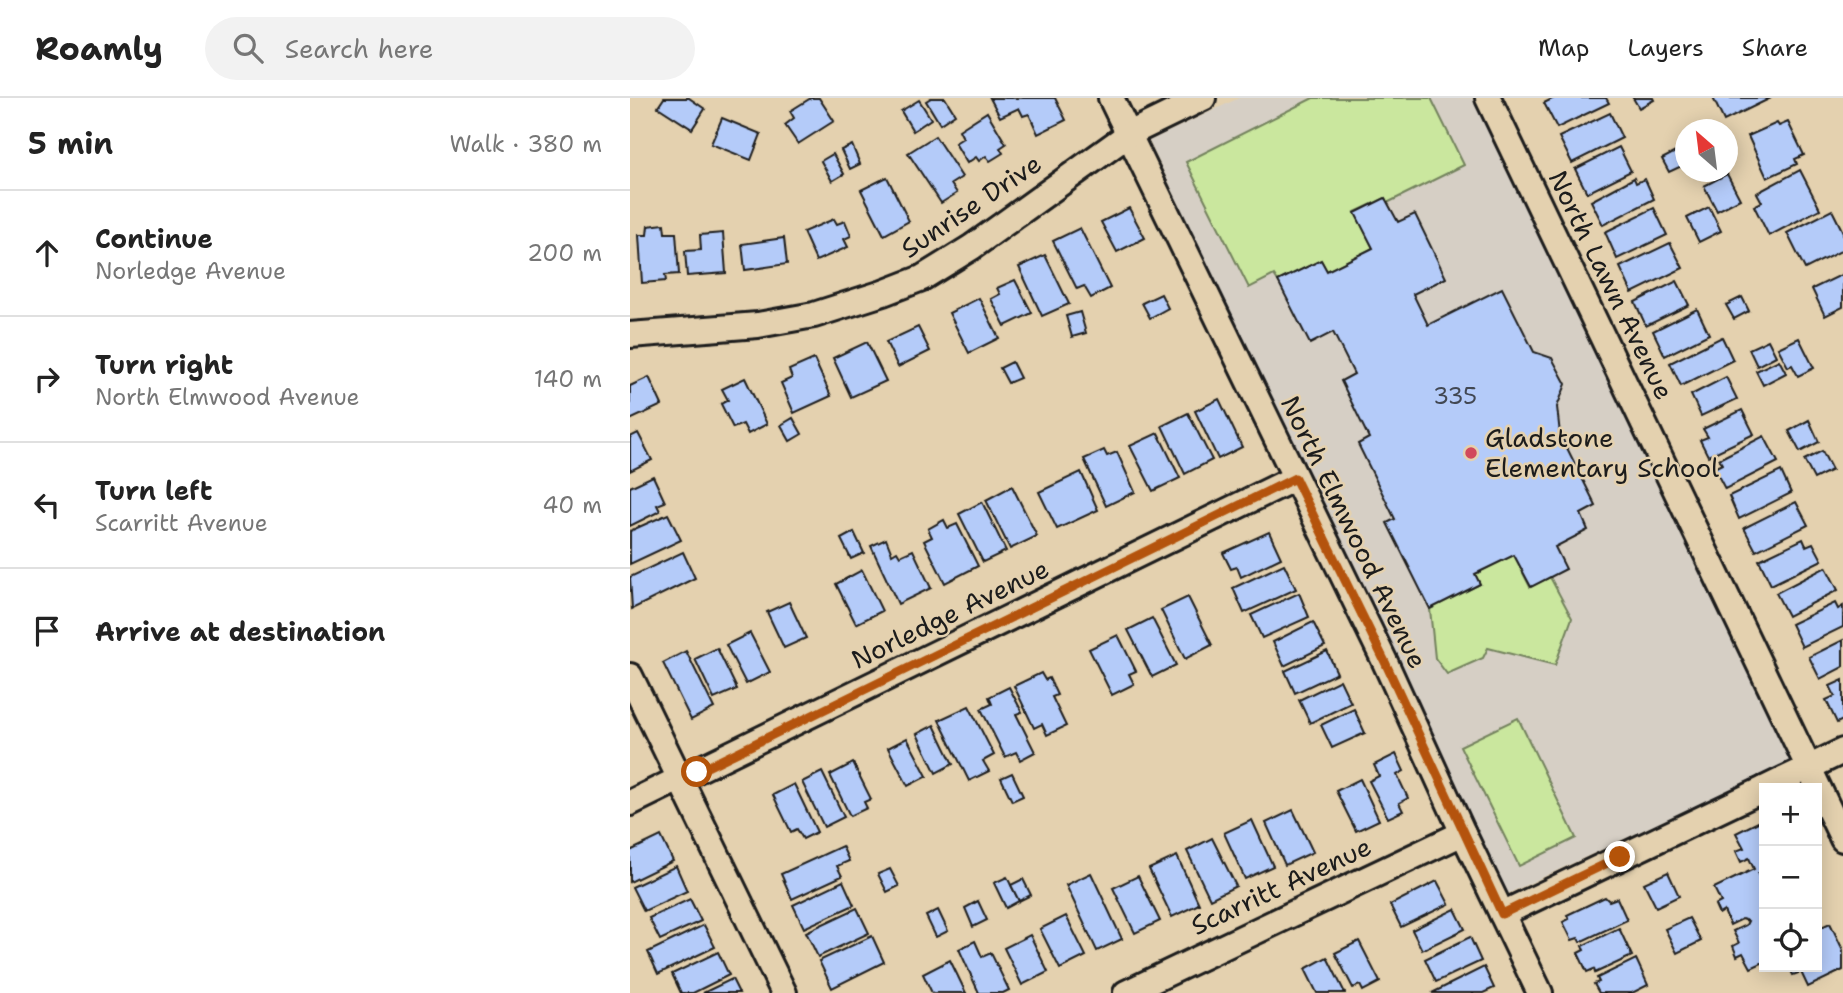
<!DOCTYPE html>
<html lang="en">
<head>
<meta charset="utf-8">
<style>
	:root { --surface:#fff; --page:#f2f2f2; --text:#222; --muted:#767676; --line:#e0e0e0 }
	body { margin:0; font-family:"Shantell Sans",sans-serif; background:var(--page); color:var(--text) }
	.controls { position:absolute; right:21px; bottom:21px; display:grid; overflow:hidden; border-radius:0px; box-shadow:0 4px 18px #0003 }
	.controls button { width:63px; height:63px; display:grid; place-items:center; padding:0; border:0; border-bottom:2px solid var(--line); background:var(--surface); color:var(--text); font:35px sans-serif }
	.compass { position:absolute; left:1045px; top:21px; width:63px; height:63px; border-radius:50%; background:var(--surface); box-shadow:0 4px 18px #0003; rotate:332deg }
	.stop { position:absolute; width:21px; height:21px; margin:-16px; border:5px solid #b45309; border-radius:50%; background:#fff }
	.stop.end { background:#b45309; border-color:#fff; box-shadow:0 2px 7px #0008 }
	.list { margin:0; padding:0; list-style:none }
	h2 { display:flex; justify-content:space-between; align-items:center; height:91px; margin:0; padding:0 28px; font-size:30px }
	h2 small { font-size:23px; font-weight:400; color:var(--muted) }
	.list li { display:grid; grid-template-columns:46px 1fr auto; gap:21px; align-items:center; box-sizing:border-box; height:126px; padding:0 28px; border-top:2px solid var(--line) }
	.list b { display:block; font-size:26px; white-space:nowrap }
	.list p { margin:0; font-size:23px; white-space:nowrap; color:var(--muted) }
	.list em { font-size:23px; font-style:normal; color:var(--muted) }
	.icon { flex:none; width:38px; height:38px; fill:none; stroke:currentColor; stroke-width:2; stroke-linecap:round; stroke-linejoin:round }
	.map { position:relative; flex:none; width:1213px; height:895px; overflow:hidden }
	header { display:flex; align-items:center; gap:42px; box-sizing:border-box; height:98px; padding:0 35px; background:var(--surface); border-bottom:2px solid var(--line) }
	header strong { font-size:33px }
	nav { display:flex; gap:38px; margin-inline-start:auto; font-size:24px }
	.search { width:490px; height:63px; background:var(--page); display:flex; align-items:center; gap:18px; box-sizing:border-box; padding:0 24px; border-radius:38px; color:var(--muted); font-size:26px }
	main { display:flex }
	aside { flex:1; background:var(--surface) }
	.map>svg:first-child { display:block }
	.built { fill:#d6cfc5 }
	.green { fill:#cae79e; stroke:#73825d; stroke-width:2 }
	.building { fill:#b4cbf9; stroke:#1c1c1c; stroke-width:2 }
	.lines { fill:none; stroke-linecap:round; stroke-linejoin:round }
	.minor-casing { stroke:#1c1c1c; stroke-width:30 }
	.minor { stroke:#e4d1af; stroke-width:24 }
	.route { stroke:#b45309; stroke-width:9 }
	.poi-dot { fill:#d1495b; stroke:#e4d1af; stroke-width:2.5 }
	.labels { text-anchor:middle; stroke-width:5; stroke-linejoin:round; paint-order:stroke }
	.number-label { font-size:23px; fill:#424853 }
	.street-label { font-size:26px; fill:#1c1c1c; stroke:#e4d1af }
	.poi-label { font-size:26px; fill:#1c1c1c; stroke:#e4d1af; text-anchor:start }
</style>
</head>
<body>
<header>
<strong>Roamly</strong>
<div class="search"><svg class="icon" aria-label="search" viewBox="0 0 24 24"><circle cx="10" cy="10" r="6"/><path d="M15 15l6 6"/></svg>Search here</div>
<nav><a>Map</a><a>Layers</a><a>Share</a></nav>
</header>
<main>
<aside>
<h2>5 min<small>Walk · 380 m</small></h2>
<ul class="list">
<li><svg class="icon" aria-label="ahead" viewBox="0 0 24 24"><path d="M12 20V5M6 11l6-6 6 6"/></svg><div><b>Continue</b><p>Norledge Avenue</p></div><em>200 m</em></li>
<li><svg class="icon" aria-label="right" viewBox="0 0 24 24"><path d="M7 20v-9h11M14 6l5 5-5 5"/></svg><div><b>Turn right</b><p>North Elmwood Avenue</p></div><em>140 m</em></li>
<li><svg class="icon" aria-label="left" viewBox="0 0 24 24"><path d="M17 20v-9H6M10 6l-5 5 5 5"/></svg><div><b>Turn left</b><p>Scarritt Avenue</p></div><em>40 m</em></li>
<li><svg class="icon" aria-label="arrive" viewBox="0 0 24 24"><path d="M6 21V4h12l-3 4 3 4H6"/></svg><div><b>Arrive at destination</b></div></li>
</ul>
</aside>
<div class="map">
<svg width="1213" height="895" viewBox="0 0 1213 895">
	<rect width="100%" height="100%" fill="#e4d1af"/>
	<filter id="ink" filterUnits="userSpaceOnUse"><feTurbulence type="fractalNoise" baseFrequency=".0143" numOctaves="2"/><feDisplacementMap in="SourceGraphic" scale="14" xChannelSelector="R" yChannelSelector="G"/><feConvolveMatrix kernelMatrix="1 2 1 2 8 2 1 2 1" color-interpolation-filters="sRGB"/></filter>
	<g filter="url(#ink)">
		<polygon class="built" points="609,0 842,0 1163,662 877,796 519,43"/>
		<g class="green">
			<polygon points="683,0 801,0 834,67 757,105 755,100 725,114 743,150 697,173 691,162 648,183 644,177 619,190 556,64"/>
			<polygon points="884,457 900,489 920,479 942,520 925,567 858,550 853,560 817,576 805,560 800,511 850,486 845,476"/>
			<polygon points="888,620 946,740 889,768 830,648"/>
		</g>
		<g class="building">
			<polygon points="34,0 59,0 75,11 62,31 28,9"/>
			<polygon points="181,0 189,0 204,23 168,46 155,27 164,20 160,13"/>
			<polygon points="301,0 315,0 325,16 310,26 296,3"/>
			<polygon points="360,0 425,0 436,22 408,36 399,16 393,18 389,10 370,19"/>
			<polygon points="924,0 976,0 979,5 927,30 914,5"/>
			<polygon points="1003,0 1023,0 1024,2 1009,10"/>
			<polygon points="1083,0 1141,0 1094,23"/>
			<polygon points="289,2 301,21 283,33 271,13"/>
			<polygon points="357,14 376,46 370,50 373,55 360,63 356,58 349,63 346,59 337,65 325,45 333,40 329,32"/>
			<polygon points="980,15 992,40 942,65 929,39"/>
			<polygon points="92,20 131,36 121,62 81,46"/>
			<polygon points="1158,24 1174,57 1165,61 1167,66 1137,80 1118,38 1147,25 1149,28"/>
			<polygon points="305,38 332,79 321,86 327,95 311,105 278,55"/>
			<polygon points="222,47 230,66 220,71 211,52"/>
			<polygon points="989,49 1001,73 957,95 945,71"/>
			<polygon points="1049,52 1056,66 1039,74 1032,61"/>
			<polygon points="203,56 214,76 202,83 191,63"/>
			<polygon points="1170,72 1190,111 1139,138 1124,108 1132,104 1127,95"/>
			<polygon points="1097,76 1110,101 1087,113 1074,88"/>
			<polygon points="257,79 279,123 254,137 231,92"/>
			<polygon points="1004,80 1006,85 1015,81 1024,101 973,127 961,103"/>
			<polygon points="755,100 768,124 785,116 816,180 783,196 798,227 872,190 904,254 922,260 936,286 927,309 930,336 966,408 951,416 958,432 925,449 936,471 901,489 884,457 845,476 850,486 800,511 757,425 765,421 728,346 739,340 711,283 724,276 703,234 680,246 648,183 691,162 697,173 743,150 725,115"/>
			<polygon points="1079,109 1091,133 1069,144 1057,120"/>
			<polygon points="499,110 515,140 487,154 471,124"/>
			<polygon points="1024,110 1037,137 987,161 975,134"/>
			<polygon points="1202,112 1213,134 1213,152 1175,171 1157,135"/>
			<polygon points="204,121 207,126 215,123 221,138 214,141 218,149 186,163 173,134"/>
			<polygon points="34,126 35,135 46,135 49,176 35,177 36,183 12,185 9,137 17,137 18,128"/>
			<polygon points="450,130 480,190 461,200 454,188 447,191 423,143"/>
			<polygon points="93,135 96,175 57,178 55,153 71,152 70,137"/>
			<polygon points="154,140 157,166 115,172 112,146"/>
			<polygon points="1040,145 1053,170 1002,195 990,169"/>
			<polygon points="415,157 439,206 412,218 389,169"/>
			<polygon points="1213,176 1213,209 1195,218 1182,191"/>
			<polygon points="385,182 402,215 375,228 361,201 370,196 367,190"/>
			<polygon points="1047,183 1059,207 1016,228 1005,204"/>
			<polygon points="531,196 538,210 520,220 512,205"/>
			<polygon points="1112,199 1119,213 1104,221 1096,207"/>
			<polygon points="349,200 369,240 339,255 319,215"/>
			<polygon points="1067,211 1079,236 1035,258 1023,233"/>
			<polygon points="450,214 456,235 442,239 436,218"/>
			<polygon points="288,229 300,253 268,269 256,244"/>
			<polygon points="1092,239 1103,262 1051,288 1040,265"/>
			<polygon points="1169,240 1184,270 1168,278 1162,267 1158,269 1148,250"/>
			<polygon points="1138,242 1146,258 1127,268 1119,251"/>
			<polygon points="237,244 256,283 221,299 203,260"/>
			<polygon points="184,261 201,298 164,315 151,285 162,280 159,272"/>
			<polygon points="1149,262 1156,275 1133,287 1126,273"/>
			<polygon points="382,264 390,280 378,285 370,270"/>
			<polygon points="19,279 32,307 0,322 0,288"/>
			<polygon points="1096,279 1107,301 1071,318 1061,297"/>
			<polygon points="115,280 137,326 118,336 113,326 103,330 91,306 98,302 92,291"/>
			<polygon points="589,301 612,349 588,361 565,313"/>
			<polygon points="1112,312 1124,336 1078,358 1070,342 1078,339 1073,331"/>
			<polygon points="558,315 582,362 555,376 532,328"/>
			<polygon points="163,320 172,336 160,343 151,327"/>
			<polygon points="1179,322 1189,344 1170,354 1159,333"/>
			<polygon points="8,335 22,362 0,373 0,339"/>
			<polygon points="528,335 550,380 523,393 500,348"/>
			<polygon points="1134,338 1148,364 1095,391 1084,370 1092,366 1089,361"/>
			<polygon points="474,352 477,358 487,354 505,394 476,408 454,361"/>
			<polygon points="1192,353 1202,372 1184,381 1174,362"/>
			<polygon points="1151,373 1161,395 1109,421 1099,398"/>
			<polygon points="451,374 468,412 427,431 409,394"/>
			<polygon points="23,378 35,404 27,407 30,413 0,428 0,389"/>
			<polygon points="382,388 407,438 380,451 356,402"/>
			<polygon points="352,404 376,453 353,464 329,416"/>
			<polygon points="1166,404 1178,427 1126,453 1114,430"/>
			<polygon points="38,416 51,442 0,466 0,433"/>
			<polygon points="314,422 318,430 327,426 348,468 315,485 294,443 302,439 298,431"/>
			<polygon points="224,434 234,455 221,461 211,441"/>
			<polygon points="639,434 651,460 611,479 607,469 601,471 593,455"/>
			<polygon points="256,441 262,456 267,453 270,458 283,452 301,490 268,506 241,448"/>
			<polygon points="1173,441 1176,448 1183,445 1192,462 1141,487 1129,462"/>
			<polygon points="53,454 65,480 2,511 0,479"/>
			<polygon points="654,466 666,491 614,515 603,490"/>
			<polygon points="1196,469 1208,492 1158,518 1146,495"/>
			<polygon points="232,472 252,513 226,526 206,486"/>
			<polygon points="669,495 679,519 632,540 621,517"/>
			<polygon points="558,499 582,547 555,561 531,512"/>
			<polygon points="159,504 176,540 154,550 137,514"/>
			<polygon points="1205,505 1208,511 1213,508 1213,529 1172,549 1161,526"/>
			<polygon points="522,520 546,567 522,579 498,532"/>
			<polygon points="683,524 695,548 654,568 643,544"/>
			<polygon points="120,535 140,574 116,586 96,547"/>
			<polygon points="488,537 506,573 499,576 504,586 482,597 459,551"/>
			<polygon points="1213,542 1213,569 1190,581 1179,559"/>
			<polygon points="87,550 107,591 84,601 65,561"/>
			<polygon points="56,553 84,610 61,622 33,565"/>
			<polygon points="697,553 707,575 665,595 655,573"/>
			<polygon points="411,575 415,582 419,580 427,597 422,599 436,628 417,637 412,626 404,630 384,588"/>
			<polygon points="710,582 721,605 680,625 669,602"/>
			<polygon points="1213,582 1213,622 1207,625 1196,602 1205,598 1200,588"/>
			<polygon points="379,589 392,614 386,616 405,654 390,662 386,654 375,659 351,611 362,606 359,599"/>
			<polygon points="339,608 364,657 353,663 359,673 339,683 309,622"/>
			<polygon points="724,611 735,635 702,650 691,627"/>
			<polygon points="304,627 323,666 306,675 287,636"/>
			<polygon points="277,640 297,678 278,688 258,650"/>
			<polygon points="766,656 774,673 767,677 778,700 769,705 773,713 758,720 739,683 749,678 744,667"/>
			<polygon points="223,665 241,701 234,704 237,710 220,718 200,677"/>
			<polygon points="192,674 214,719 194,729 172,684"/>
			<polygon points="382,675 393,698 382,703 371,680"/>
			<polygon points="730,681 749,722 726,733 706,693"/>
			<polygon points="164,686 187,734 173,741 167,731 161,734 143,697"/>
			<polygon points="663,712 683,754 655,767 636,725"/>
			<polygon points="1134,721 1134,773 1128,776 1134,790 1134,864 1121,870 1113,855 1107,858 1103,848 1109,845 1103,833 1116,827 1118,823 1112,821 1100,827 1094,813 1089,816 1085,807 1091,804 1084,790 1124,771 1119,760 1111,764 1106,753 1114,750 1106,735"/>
			<polygon points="622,722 643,768 615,781 594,735"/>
			<polygon points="31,738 43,763 0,784 0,753"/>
			<polygon points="582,740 606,788 580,801 557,753"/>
			<polygon points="212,748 219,763 207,768 212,778 162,801 151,776"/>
			<polygon points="547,758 569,806 542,819 519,771"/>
			<polygon points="46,768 57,793 14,813 2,789"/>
			<polygon points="260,771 269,788 257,794 248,776"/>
			<polygon points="1038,774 1049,798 1026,809 1014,785"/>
			<polygon points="461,775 492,841 467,853 436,787"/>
			<polygon points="508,778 530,823 505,835 483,790"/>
			<polygon points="377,779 389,803 376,810 364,785"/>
			<polygon points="393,781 401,797 389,803 381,787"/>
			<polygon points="213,783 224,807 174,830 163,807"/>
			<polygon points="807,783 819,806 771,829 760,807"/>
			<polygon points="975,799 979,803 987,800 997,822 950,844 948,840 942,842 933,824 939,821 937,817"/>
			<polygon points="60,801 71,823 30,842 19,820"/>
			<polygon points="348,803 357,822 343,829 335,810"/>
			<polygon points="227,810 239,835 188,859 176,834"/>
			<polygon points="825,811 835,831 792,852 782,832"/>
			<polygon points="308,812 318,833 306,839 296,818"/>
			<polygon points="436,818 456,858 430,871 410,831"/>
			<polygon points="1059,820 1071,843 1047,855 1035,831"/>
			<polygon points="1200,825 1213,852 1213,872 1178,889 1171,874 1163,877 1159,869 1187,869 1187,831"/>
			<polygon points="74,827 85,849 28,876 18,854"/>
			<polygon points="989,830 1002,858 965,875 964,871 957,874 948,855 954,852 952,848"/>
			<polygon points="400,837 418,874 392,887 374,850"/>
			<polygon points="242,838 254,864 202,890 189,863"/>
			<polygon points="840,839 851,863 806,884 795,861"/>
			<polygon points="345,843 352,859 361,855 379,892 373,895 349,895 329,851"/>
			<polygon points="729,843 750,884 733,893 730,887 723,890 705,855"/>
			<polygon points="88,854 99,877 63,895 51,895 42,876"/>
			<polygon points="697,859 715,895 687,895 675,871"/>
			<polygon points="1006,861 1018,887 1002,895 969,895 964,886 969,884 967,880"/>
			<polygon points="320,862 336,895 302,895 293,876"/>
			<polygon points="854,869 864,890 853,895 802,895"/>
			<polygon points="102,881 109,895 73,895"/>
		</g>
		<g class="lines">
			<defs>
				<g id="minor">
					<polyline points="481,0 755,564 833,735 910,895"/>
					<polyline points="858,0 1213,741"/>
					<polyline points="0,237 128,227 184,217 253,195 292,180 342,149 499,36 573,0"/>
					<polyline points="0,578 154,895"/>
					<polyline points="1136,690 1213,653"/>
					<polyline points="0,705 665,380"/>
					<polyline points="872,816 1134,691"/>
					<polyline points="496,895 833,735"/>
				</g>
			</defs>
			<use href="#minor" class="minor-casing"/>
			<use href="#minor" class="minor"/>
		</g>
	</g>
	<g class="lines" filter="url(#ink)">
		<polyline class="route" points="67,674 665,380 755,564 872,816 990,759"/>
	</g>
	<circle class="poi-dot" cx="841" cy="355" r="7"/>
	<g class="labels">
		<g class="number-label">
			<text x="825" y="306">335</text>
		</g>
		<g class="street-label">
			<text transform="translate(341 108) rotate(-34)" y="9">Sunrise Drive</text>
			<text transform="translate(981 187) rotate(64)" y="9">North Lawn Avenue</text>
			<text transform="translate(724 434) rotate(64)" y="9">North Elmwood Avenue</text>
			<text transform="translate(320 516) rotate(-26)" y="9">Norledge Avenue</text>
			<text transform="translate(651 788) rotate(-25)" y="9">Scarritt Avenue</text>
		</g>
		<g class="poi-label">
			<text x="855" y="349">Gladstone<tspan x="855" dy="30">Elementary School</tspan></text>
		</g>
	</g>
</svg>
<div class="controls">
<button>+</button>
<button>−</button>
<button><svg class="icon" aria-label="locate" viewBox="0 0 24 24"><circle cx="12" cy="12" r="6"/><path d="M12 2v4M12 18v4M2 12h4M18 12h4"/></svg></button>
</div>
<svg class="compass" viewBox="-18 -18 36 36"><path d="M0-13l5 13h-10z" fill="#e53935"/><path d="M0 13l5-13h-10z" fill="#767676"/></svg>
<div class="stop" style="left:67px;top:674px"></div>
<div class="stop end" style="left:990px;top:759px"></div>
</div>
</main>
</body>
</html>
